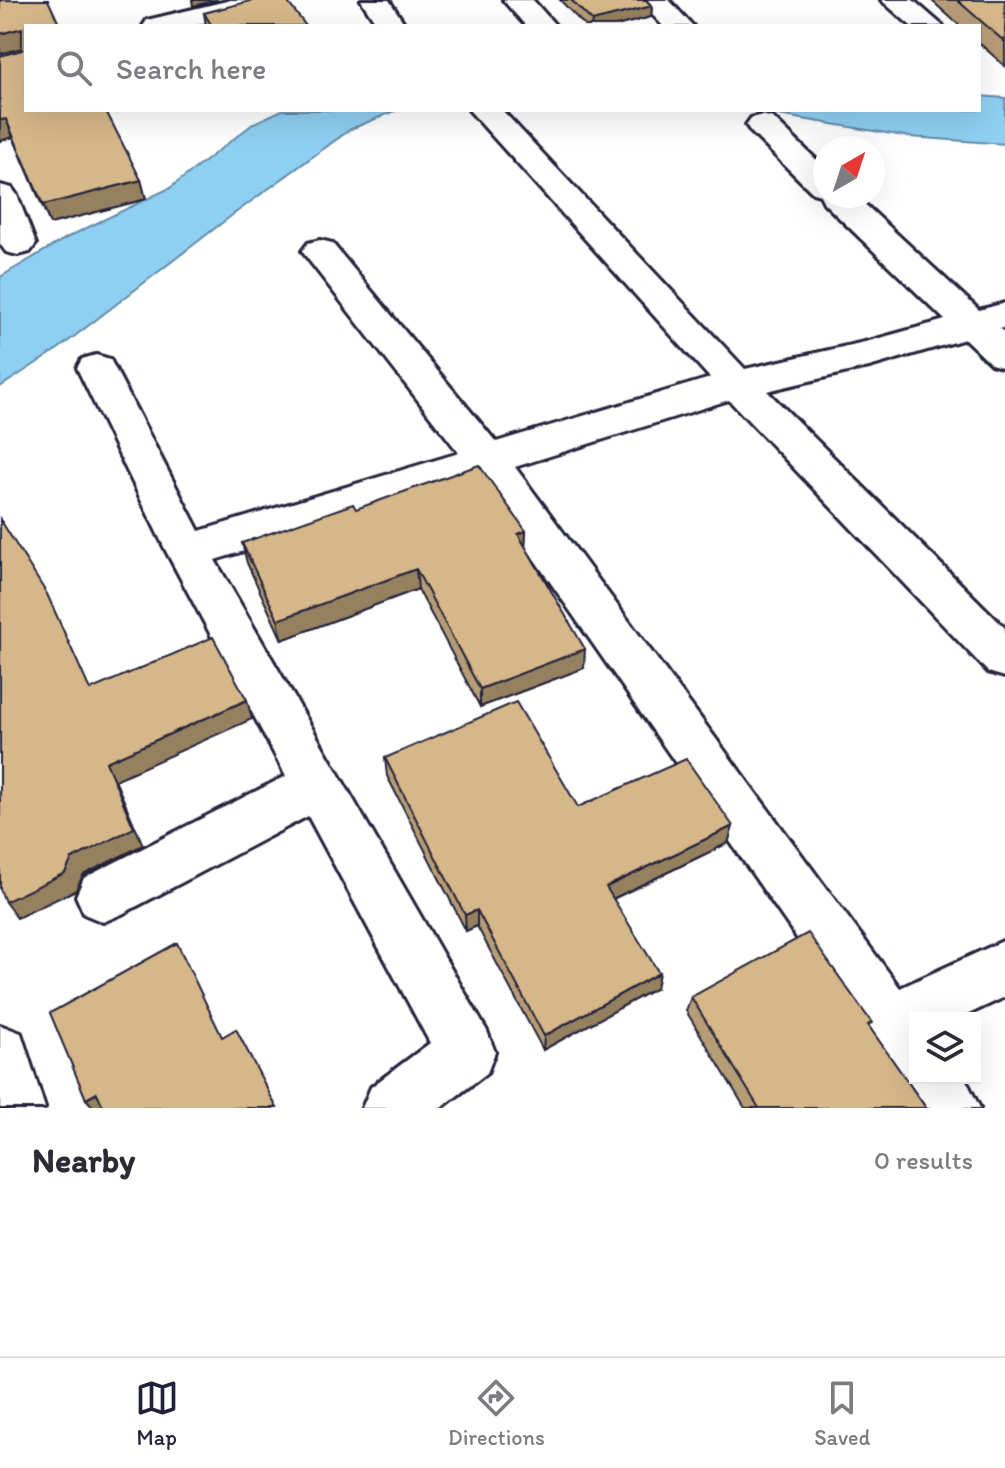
<!DOCTYPE html>
<html lang="en">
<head>
<meta charset="utf-8">
<style>
	:root { --surface:#fff; --page:#f7f7f7; --text:#2b2b33; --muted:#7c7c81; --line:#e1e1e2; --accent:#22223b }
	body { margin:0; font-family:Itim,sans-serif; background:var(--page); color:var(--text) }
	.controls { position:absolute; right:24px; bottom:24px; display:grid; overflow:hidden; border-radius:0px; box-shadow:0 8px 32px #0002 }
	.controls button { width:72px; height:72px; display:grid; place-items:center; padding:0; border:0; border-bottom:2px solid var(--line); background:var(--surface); color:var(--text); font:40px sans-serif }
	.compass { position:absolute; left:813px; top:136px; width:72px; height:72px; border-radius:50%; background:var(--surface); box-shadow:0 8px 32px #0002; rotate:39deg }
	.list { margin:0; padding:0; list-style:none }
	h2 { display:flex; justify-content:space-between; align-items:center; height:104px; margin:0; padding:0 32px; font-size:34px }
	h2 small { font-size:26px; font-weight:400; color:var(--muted) }
	.icon { flex:none; width:44px; height:44px; fill:none; stroke:currentColor; stroke-width:2; stroke-linecap:round; stroke-linejoin:round }
	.map { position:relative; flex:none; width:1005px; height:1108px; overflow:hidden }
	.search { position:absolute; background:var(--surface); box-shadow:0 8px 32px #0002; left:24px; right:24px; top:24px; height:88px; display:flex; align-items:center; gap:20px; box-sizing:border-box; padding:0 28px; border-radius:0px; color:var(--muted); font-size:30px }
	.sheet { height:248px; background:var(--surface) }
	nav { display:flex; justify-content:space-around; align-items:center; box-sizing:border-box; height:112px; border-top:2px solid var(--line); background:var(--surface); font-size:22px; color:var(--muted) }
	nav a { display:grid; justify-items:center; gap:4px }
	nav .on { color:var(--accent) }
	.map>svg:first-child { display:block }
	.water { fill:#8fcff1; stroke:#638aa8; stroke-width:2 }
	.lines { fill:none; stroke-linecap:round; stroke-linejoin:round }
	.minor-casing { stroke:#22223b; stroke-width:6 }
	.minor { fill:#fff; fill-rule:evenodd }
	.wall { fill:#b79d76; stroke:#22223b; stroke-width:2 }
	.shaded-wall { fill:#958060; stroke:#22223b; stroke-width:2 }
	.building { fill:#d5b789; stroke:#22223b; stroke-width:2 }
</style>
</head>
<body>
<div class="map">
<svg width="1005" height="1108" viewBox="0 0 1005 1108">
	<rect width="100%" height="100%" fill="#fff"/>
	<filter id="ink" filterUnits="userSpaceOnUse"><feTurbulence type="fractalNoise" baseFrequency=".0125" numOctaves="2"/><feDisplacementMap in="SourceGraphic" scale="16" xChannelSelector="R" yChannelSelector="G"/><feConvolveMatrix kernelMatrix="1 2 1 2 8 2 1 2 1" color-interpolation-filters="sRGB"/></filter>
	<g filter="url(#ink)">
		<g class="water">
			<polygon points="979,96 1005,98 1005,144 910,137 748,110 979,110"/>
			<polygon points="282,110 397,110 351,129 231,216 58,349 0,387 0,277 68,237 170,188 254,123"/>
		</g>
		<g class="lines">
			<defs>
				<g id="minor">
					<polygon points="231,0 281,0 277,6 193,26 143,26 147,20"/>
					<polygon points="361,0 389,0 406,26 378,26"/>
					<polygon points="503,0 533,0 556,26 526,26"/>
					<polygon points="639,0 669,0 693,26 663,26"/>
					<polygon points="881,0 913,0 943,26 911,26"/>
					<polygon points="469,110 502,110 745,369 869,341 945,320 824,203 820,195 813,193 751,132 746,125 751,118 762,115 773,118 825,168 825,196 856,196 979,310 1005,303 1005,327 1000,329 1005,333 1005,368 991,364 965,339 869,367 767,391 1005,628 1005,677 988,672 729,400 515,467 900,988 1005,940 1005,997 960,1018 915,1018 915,1078 965,1078 980,1108 915,1108 902,1081 894,1078 478,478 215,560 487,1031 495,1052 487,1073 441,1108 362,1108 371,1087 430,1043 308,816 122,914 103,922 84,914 76,896 84,878 286,776 166,551 77,368 82,359 96,355 110,359 199,531 459,453 308,259 302,251 308,243 320,240 332,243 496,442 710,378"/>
					<polygon points="0,185 12,188 17,195 36,244 30,252 18,255 6,252 0,244"/>
					<polygon points="0,1025 21,1033 45,1108 0,1108"/>
				</g>
			</defs>
			<use href="#minor" class="minor-casing"/>
			<use href="#minor" class="minor"/>
		</g>
		<g class="wall">
			<polygon points="560,0 646,0 652,6 651,17 616,26 585,26"/>
			<polygon points="931,0 1005,0 1005,66 979,43 979,26 960,26"/>
			<polygon points="204,13 306,26 206,26"/>
			<polygon points="26,26 141,180 146,199 50,224 13,137 0,141 22,50"/>
			<polygon points="356,509 526,531 525,547 584,668 480,707 418,589 282,640 247,563 242,543"/>
			<polygon points="385,758 578,807 733,826 728,843 613,899 656,988 543,1050 477,926 466,931 387,776"/>
			<polygon points="691,997 869,1027 926,1108 745,1108 686,1011"/>
		</g>
		<g class="shaded-wall">
			<polygon points="192,0 218,0 193,6"/>
			<polygon points="652,6 651,17 616,26 591,26 592,21"/>
			<polygon points="22,28 26,47 0,54 0,34"/>
			<polygon points="6,119 13,137 0,141 0,120"/>
			<polygon points="141,180 146,199 50,224 43,205"/>
			<polygon points="526,531 525,551 518,534"/>
			<polygon points="416,569 418,589 282,640 278,620"/>
			<polygon points="585,649 584,668 480,707 480,689"/>
			<polygon points="247,700 252,719 115,780 143,845 83,875 76,890 17,918 5,902 106,762"/>
			<polygon points="733,826 728,843 604,903 606,887"/>
			<polygon points="477,910 477,926 466,931 465,915"/>
			<polygon points="659,973 656,988 543,1050 544,1036"/>
			<polygon points="97,1093 108,1105 103,1108 94,1108 86,1099"/>
		</g>
		<g class="building">
			<polygon points="0,0 48,0 60,26 26,26 26,110 101,110 102,112 106,111 141,180 43,205 6,119 0,120 0,56 22,50 22,28 0,34"/>
			<polygon points="254,0 286,0 306,26 212,26 204,13"/>
			<polygon points="571,0 646,0 652,6 592,21"/>
			<polygon points="957,0 1005,0 1005,42"/>
			<polygon points="479,465 526,531 518,534 585,649 480,689 416,569 278,620 242,543 353,504 356,509"/>
			<polygon points="0,519 47,594 90,690 213,637 247,700 106,762 134,828 72,859 65,873 5,902 0,889"/>
			<polygon points="516,702 578,807 686,759 733,826 606,887 659,973 544,1036 477,910 465,915 385,758"/>
			<polygon points="808,933 872,1023 868,1025 926,1108 759,1108 691,997"/>
			<polygon points="177,943 222,1037 236,1029 277,1108 104,1108 97,1093 86,1099 50,1013"/>
		</g>
	</g>
</svg>
<div class="controls">
<button><svg class="icon" aria-label="layers" viewBox="0 0 24 24"><path d="M12 4l9 5-9 5-9-5zM3 14l9 5 9-5"/></svg></button>
</div>
<svg class="compass" viewBox="-18 -18 36 36"><path d="M0-13l5 13h-10z" fill="#e53935"/><path d="M0 13l5-13h-10z" fill="#7c7c81"/></svg>
<div class="search"><svg class="icon" aria-label="search" viewBox="0 0 24 24"><circle cx="10" cy="10" r="6"/><path d="M15 15l6 6"/></svg>Search here</div>
</div>
<section class="sheet">
<h2>Nearby<small>0 results</small></h2>
<ul class="list">
</ul>
</section>
<nav>
<a class="on"><svg class="icon" aria-label="map" viewBox="0 0 24 24"><path d="M3 6l6-2 6 2 6-2v14l-6 2-6-2-6 2zM9 4v14M15 6v14"/></svg>Map</a>
<a><svg class="icon" aria-label="directions" viewBox="0 0 24 24"><path d="M12 3l9 9-9 9-9-9zM9 14v-3h6M13 9l2 2-2 2"/></svg>Directions</a>
<a><svg class="icon" aria-label="saved" viewBox="0 0 24 24"><path d="M7 4h10v16l-5-4-5 4z"/></svg>Saved</a>
</nav>
</body>
</html>
